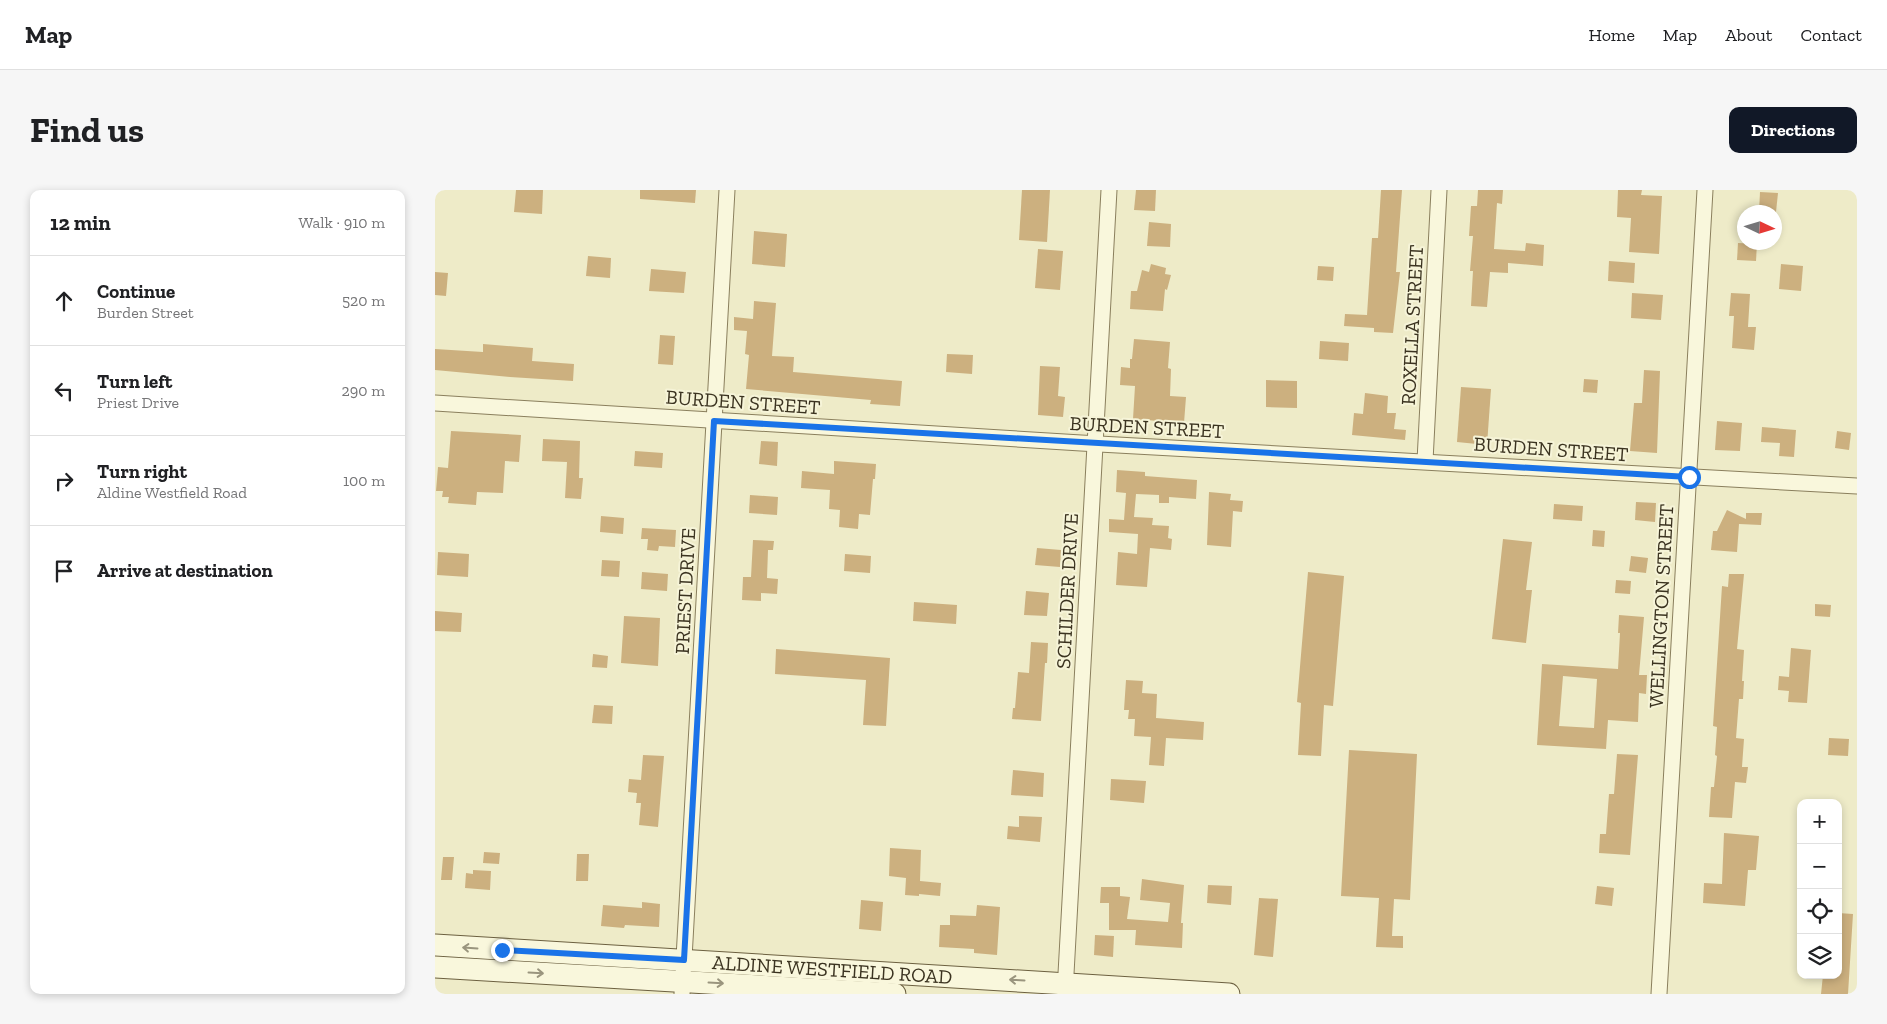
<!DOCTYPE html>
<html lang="en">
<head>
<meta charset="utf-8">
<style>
	:root { --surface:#fff; --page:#f6f6f6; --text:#202124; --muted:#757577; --line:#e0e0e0; --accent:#111827 }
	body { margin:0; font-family:"Zilla Slab",serif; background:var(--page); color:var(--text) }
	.controls { position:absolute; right:15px; bottom:15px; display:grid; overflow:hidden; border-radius:10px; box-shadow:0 2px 8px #0003 }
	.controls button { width:45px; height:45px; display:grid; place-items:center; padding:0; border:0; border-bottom:1px solid var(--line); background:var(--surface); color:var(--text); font:25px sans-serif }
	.compass { position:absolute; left:1302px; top:15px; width:45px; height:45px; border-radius:50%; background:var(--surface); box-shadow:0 2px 8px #0003; rotate:94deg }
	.stop { position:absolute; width:15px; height:15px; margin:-11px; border:4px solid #1a73e8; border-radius:50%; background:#fff }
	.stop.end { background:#1a73e8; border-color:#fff; box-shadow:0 1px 5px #0008 }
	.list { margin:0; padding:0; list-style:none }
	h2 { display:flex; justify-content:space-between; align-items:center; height:65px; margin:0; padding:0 20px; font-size:21px }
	h2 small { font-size:16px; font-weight:400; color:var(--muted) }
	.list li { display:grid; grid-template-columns:32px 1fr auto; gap:15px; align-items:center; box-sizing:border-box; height:90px; padding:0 20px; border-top:1px solid var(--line) }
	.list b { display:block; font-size:19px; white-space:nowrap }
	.list p { margin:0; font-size:16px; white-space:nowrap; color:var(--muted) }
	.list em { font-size:16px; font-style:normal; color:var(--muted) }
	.icon { flex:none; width:28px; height:28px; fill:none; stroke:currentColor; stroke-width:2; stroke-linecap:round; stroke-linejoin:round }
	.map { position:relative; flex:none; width:1422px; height:804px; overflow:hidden; border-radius:10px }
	header { display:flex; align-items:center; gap:30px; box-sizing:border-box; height:70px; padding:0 25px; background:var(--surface); border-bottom:1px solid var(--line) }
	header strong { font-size:24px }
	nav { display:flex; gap:28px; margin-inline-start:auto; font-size:18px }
	.intro { display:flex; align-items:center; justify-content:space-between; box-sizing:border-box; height:120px; padding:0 30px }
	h1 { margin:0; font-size:35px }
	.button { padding:12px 22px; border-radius:10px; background:var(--accent); color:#fff; font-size:18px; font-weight:700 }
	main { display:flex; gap:30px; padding:0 30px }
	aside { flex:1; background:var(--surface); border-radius:10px; box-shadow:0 2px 8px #0003 }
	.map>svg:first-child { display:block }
	.building { fill:#ccb07f; fill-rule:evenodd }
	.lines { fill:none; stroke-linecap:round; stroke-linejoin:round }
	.street-casing { stroke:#8a7f5d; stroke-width:17 }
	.secondary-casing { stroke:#6c6040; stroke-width:23 }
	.street { stroke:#f9f7dc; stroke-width:15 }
	.secondary { stroke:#f9f7dc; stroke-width:21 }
	.oneway { stroke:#9a957e }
	.route { stroke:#1a73e8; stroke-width:6 }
	.labels { text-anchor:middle; stroke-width:4; stroke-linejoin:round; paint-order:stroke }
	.street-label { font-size:20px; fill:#3b3320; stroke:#f6f4d8 }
</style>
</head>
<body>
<header>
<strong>Map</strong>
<nav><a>Home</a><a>Map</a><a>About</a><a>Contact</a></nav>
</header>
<div class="intro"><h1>Find us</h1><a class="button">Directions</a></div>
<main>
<aside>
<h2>12 min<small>Walk · 910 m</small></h2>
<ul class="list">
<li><svg class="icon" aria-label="ahead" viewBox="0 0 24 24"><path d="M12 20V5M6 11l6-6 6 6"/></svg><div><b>Continue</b><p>Burden Street</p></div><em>520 m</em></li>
<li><svg class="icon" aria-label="left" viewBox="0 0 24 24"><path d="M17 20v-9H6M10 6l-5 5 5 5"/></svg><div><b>Turn left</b><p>Priest Drive</p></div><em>290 m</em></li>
<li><svg class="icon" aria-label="right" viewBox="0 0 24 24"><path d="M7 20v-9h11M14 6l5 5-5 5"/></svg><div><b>Turn right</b><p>Aldine Westfield Road</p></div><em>100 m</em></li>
<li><svg class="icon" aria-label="arrive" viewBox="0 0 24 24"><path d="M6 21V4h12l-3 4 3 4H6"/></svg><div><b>Arrive at destination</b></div></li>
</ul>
</aside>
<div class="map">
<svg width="1422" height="804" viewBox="0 0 1422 804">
	<rect width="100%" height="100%" fill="#eeebc8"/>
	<g class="building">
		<polygon points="81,0 108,0 107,24 79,22"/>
		<polygon points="205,0 261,0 260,13 205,9"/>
		<polygon points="587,0 615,0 612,52 584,50"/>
		<polygon points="701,0 721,0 720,21 699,20"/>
		<polygon points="946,0 967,0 961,82 965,82 958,143 939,142 939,138 909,136 910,124 932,125 937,48 943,48"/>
		<polygon points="1043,0 1068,0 1067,14 1062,13 1059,59 1090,61 1091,53 1109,55 1108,76 1073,73 1073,83 1055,82 1052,117 1036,116 1038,81 1035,81 1038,46 1034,46 1036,16 1042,16"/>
		<polygon points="1183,0 1207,0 1206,5 1227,6 1224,64 1194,62 1196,28 1182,27"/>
		<polygon points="1325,2 1343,3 1341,22 1324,22"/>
		<polygon points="714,32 736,34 735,57 712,56"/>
		<polygon points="319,41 352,44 350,77 317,74"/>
		<polygon points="1303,53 1322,54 1321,71 1302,70"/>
		<polygon points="603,59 628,61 625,100 600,98"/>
		<polygon points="153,66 176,68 175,88 151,86"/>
		<polygon points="1174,71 1200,73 1199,93 1173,91"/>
		<polygon points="716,74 731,78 730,84 736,85 732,100 730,99 728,121 695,119 696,101 702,101 707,80 714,82"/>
		<polygon points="1346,74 1368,76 1366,101 1344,99"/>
		<polygon points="883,76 899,77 898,91 882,90"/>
		<polygon points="216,79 251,82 249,103 214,101"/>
		<polygon points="0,82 13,83 11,106 0,105"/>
		<polygon points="1197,103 1228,105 1226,130 1196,128"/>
		<polygon points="1296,103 1315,104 1313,137 1321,137 1319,160 1297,158 1299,126 1294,126"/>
		<polygon points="319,111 341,113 337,166 359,167 358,182 467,191 465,216 435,214 436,210 311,199 314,165 310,164 312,141 299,140 299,127 318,129"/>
		<polygon points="225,145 240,146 238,175 223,174"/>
		<polygon points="699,149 735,152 733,178 736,179 735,206 751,207 749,233 698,229 700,196 685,195 686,177 695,178 695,169 697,169"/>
		<polygon points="885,151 914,153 913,171 884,169"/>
		<polygon points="48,154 98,158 97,171 139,174 138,191 75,187 0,180 0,159 48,162"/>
		<polygon points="512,164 538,165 537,184 511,182"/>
		<polygon points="605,176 625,177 623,206 630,207 628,227 603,225"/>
		<polygon points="1209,180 1225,181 1222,263 1195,261 1199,213 1207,213"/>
		<polygon points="1149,189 1163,190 1162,203 1148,202"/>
		<polygon points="831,190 862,191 862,218 831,217"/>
		<polygon points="1026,197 1056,199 1052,255 1022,252"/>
		<polygon points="930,203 953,206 952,223 961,223 959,239 971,240 970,250 917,245 919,223 928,224"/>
		<polygon points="1282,231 1307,233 1305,261 1280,260"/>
		<polygon points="1327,237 1361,240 1359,267 1344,266 1345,253 1326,252"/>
		<polygon points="16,241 86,245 84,272 70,271 68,303 42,302 41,315 13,313 14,307 7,307 8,301 1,301 3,277 13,278"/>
		<polygon points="1402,241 1416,243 1414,260 1400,258"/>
		<polygon points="108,249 145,251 144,288 148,288 146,309 130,308 132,272 107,271"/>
		<polygon points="326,251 343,252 342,276 324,274"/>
		<polygon points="200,261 228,263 227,278 199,276"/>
		<polygon points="399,271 441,274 440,289 438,289 435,325 424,324 423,339 404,337 405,320 394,319 395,300 366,298 367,281 399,284"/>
		<polygon points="682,280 710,282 710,286 762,290 761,309 734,307 734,313 724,313 724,305 701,304 699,327 718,328 717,335 734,336 733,348 737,349 736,360 715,358 712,397 681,395 683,362 702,364 703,344 674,342 674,329 689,330 691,303 681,302"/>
		<polygon points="774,302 796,304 795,310 808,311 807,322 798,321 796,357 772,355"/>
		<polygon points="315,305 343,307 342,325 314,323"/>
		<polygon points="1201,312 1221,313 1220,332 1200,330"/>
		<polygon points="1119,314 1148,316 1147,331 1118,329"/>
		<polygon points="1292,320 1311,329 1311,323 1327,323 1326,335 1304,334 1302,362 1276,360 1278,341 1282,341"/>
		<polygon points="166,326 189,328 188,344 165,342"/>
		<polygon points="207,338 241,340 240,357 224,356 223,361 212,360 213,349 206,349"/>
		<polygon points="1158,340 1170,341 1169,357 1157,356"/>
		<polygon points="1068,349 1097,352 1091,400 1097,400 1091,453 1057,449"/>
		<polygon points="318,350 339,351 338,360 333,360 332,388 343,389 342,404 326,403 326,411 307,410 308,387 316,387"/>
		<polygon points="602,358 626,360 625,377 600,375"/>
		<polygon points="3,362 34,364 33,387 2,385"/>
		<polygon points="410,364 436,366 435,383 409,381"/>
		<polygon points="1196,366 1213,368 1211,383 1194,381"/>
		<polygon points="167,370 185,371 184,387 166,386"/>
		<polygon points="207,382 233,384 232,401 206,399"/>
		<polygon points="873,382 909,386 898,516 889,515 886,566 863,565 866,513 862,512"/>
		<polygon points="1294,384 1309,384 1302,459 1309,460 1307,491 1309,491 1308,509 1304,509 1301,548 1309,549 1307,577 1313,577 1311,593 1300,592 1297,628 1274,627 1276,597 1279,597 1282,566 1280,565 1282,537 1278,536 1287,396 1293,397"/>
		<polygon points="1181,390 1196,391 1195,404 1180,403"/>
		<polygon points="591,401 614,403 612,426 589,425"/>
		<polygon points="479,412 522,415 521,434 478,431"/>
		<polygon points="1380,414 1396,415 1395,427 1380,426"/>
		<polygon points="0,421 27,423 26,442 0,441"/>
		<path d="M1184 425 1209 427 1204 485H1212L1211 504 1204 503 1203 532 1173 530 1171 559 1102 555 1107 474 1183 479 1185 443H1183ZM1128 486 1162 489 1159 538 1124 536Z"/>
		<polygon points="189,426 225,428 223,476 186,473"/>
		<polygon points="596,452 613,453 612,473 610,473 606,531 577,529 578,518 580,518 583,482 594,483"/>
		<polygon points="1356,458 1376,460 1372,513 1353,512 1354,501 1343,500 1344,486 1354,487"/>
		<polygon points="341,459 455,468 451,536 428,535 431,490 340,484"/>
		<polygon points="158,464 173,466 172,478 157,477"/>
		<polygon points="691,490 708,491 707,503 722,504 721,528 769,532 768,550 731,548 729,576 714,575 716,547 699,546 700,529 693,529 694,520 689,520"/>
		<polygon points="159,515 178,516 177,534 157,533"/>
		<polygon points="1394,548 1414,549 1413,566 1393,565"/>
		<polygon points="914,560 982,564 975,710 959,709 957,746 968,746 968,758 941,757 944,708 906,706"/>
		<polygon points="1182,564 1203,565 1195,665 1164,663 1165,644 1171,644 1174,604 1179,604"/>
		<polygon points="208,565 229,566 223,637 204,635 206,613 201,613 202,603 193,602 194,589 206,590"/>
		<polygon points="578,580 609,583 608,607 576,605"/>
		<polygon points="676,589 711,591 709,613 675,610"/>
		<polygon points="584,626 607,627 605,652 572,649 573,636 584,637"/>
		<polygon points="1289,643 1324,646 1321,680 1313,680 1310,716 1268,713 1269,693 1287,694"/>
		<polygon points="455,658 486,660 485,691 506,693 505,706 484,704 484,706 470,705 471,688 454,686"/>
		<polygon points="49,662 65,663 64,674 48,673"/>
		<polygon points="142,664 154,664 153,691 141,691"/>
		<polygon points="8,667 19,667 17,690 6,690"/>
		<polygon points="38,680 56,681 55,700 30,698 31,683 38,684"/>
		<polygon points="707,689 749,695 746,733 748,733 747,758 700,755 701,740 674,740 674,713 665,713 666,697 685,697 685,706 695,707 692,729 733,732 735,713 705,710"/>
		<polygon points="773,695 797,696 796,715 772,713"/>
		<polygon points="1162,696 1179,698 1177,716 1160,714"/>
		<polygon points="824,708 843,709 838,767 819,765"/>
		<polygon points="426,710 448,712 446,741 424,739"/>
		<polygon points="207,712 225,714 224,737 190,735 189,738 166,736 168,715 207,718"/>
		<polygon points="542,715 565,717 562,765 539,763 539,759 504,757 505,735 515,735 515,725 541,726"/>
		<polygon points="1403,723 1418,724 1413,804 1386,804 1388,785 1403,785"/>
		<polygon points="660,745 679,746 678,767 659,765"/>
	</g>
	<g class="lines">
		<defs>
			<g id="street">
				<polyline points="0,213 646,253 1422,296"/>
				<polyline points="990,271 1004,0"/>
				<polyline points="630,802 674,0"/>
				<polyline points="247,804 292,0"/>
				<polyline points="1224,804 1270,0"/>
			</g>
			<g id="secondary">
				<path id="s1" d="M0 755 794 804"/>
				<polyline points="0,777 460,804"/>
			</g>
		</defs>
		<use href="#street" class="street-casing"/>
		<use href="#secondary" class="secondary-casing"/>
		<use href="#street" class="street"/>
		<use href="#secondary" class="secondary"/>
	</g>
	<defs><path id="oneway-shaft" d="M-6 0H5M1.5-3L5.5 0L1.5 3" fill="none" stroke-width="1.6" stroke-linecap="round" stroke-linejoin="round" transform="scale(1.25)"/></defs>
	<g class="oneway">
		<use href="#oneway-shaft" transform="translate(35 758) rotate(-176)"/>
		<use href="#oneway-shaft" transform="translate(101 783) rotate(3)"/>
		<use href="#oneway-shaft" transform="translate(582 790) rotate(-177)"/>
		<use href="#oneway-shaft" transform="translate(281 793) rotate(3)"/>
	</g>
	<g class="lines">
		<polyline class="route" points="67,760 249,770 279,231 1254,287"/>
	</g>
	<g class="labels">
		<g class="street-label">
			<text transform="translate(977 135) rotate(-87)" y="7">ROXELLA STREET</text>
			<text transform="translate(308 212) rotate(4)" y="7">BURDEN STREET</text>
			<text transform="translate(712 237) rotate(3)" y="7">BURDEN STREET</text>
			<text transform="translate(1116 259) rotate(4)" y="7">BURDEN STREET</text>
			<text transform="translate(250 401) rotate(-87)" y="7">PRIEST DRIVE</text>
			<text transform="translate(632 401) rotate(-87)" y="7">SCHILDER DRIVE</text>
			<text transform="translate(1226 416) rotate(-87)" y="7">WELLINGTON STREET</text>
			<text dy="7" stroke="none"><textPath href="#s1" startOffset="398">ALDINE WESTFIELD ROAD</textPath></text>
		</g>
	</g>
</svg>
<div class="controls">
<button>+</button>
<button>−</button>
<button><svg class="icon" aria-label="locate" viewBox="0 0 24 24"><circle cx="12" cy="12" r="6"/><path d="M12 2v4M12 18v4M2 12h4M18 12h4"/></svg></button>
<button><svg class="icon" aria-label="layers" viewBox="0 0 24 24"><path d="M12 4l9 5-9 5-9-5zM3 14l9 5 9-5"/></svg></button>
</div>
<svg class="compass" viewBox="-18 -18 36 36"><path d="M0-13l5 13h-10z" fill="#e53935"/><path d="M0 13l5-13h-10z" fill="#757577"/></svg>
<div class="stop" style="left:1254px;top:287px"></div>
<div class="stop end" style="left:67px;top:760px"></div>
</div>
</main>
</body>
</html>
